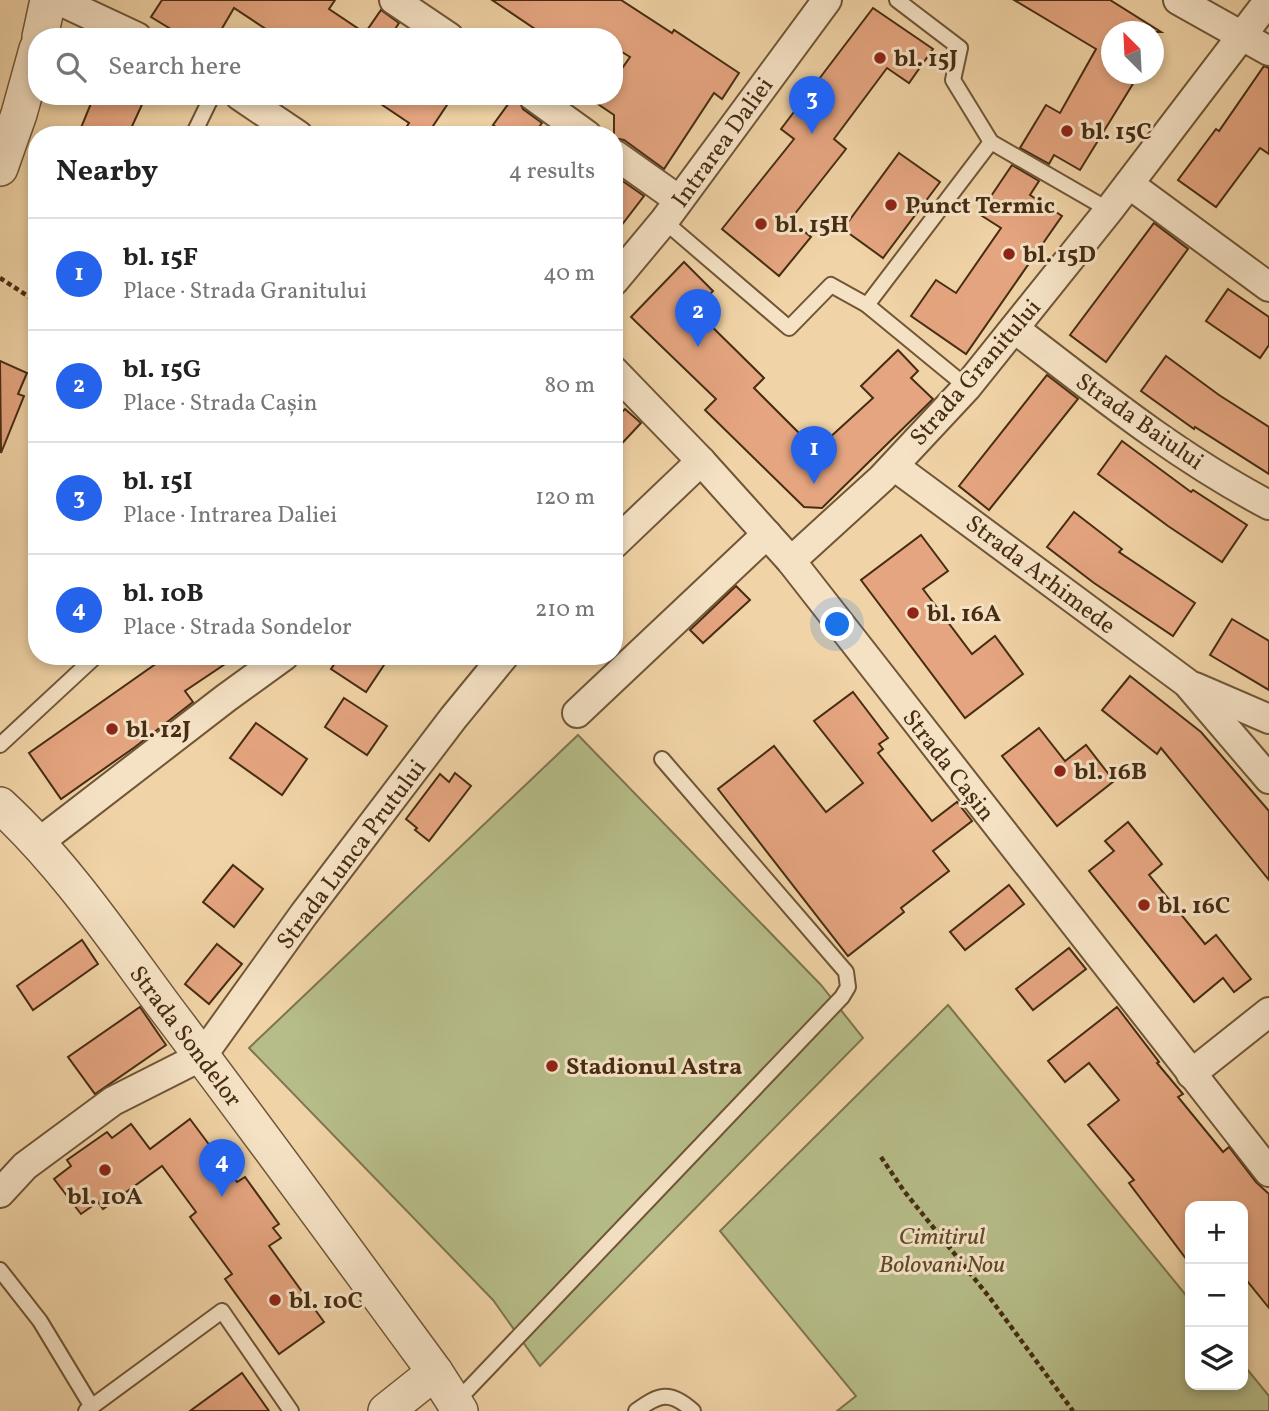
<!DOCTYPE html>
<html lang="en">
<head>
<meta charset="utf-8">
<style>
	:root { --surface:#fff; --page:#f6f6f6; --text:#222; --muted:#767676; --line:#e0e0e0; --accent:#2563eb }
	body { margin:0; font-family:Vollkorn,serif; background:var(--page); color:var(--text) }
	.controls { position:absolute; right:21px; bottom:21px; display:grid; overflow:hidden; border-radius:14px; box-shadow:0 4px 10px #0003 }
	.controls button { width:63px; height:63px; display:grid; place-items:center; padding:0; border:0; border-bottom:2px solid var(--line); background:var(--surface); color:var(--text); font:35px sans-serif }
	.compass { position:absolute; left:1101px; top:21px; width:63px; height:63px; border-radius:50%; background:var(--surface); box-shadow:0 4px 10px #0003; rotate:336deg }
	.you { position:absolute; left:838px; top:625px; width:24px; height:24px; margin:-18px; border:5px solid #fff; border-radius:50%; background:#1a73e8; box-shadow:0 0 0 10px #1a73e833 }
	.badge { display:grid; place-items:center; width:46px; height:46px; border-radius:50%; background:var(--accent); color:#fff; font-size:23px; font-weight:700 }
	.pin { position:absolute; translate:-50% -58px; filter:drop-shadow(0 2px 4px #0008) }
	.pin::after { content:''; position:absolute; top:37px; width:24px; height:21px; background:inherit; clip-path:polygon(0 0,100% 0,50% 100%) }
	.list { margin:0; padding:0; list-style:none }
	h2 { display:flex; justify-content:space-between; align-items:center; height:91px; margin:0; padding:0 28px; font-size:30px }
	h2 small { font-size:23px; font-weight:400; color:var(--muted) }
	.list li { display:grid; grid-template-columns:46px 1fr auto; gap:21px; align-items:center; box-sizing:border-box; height:112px; padding:0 28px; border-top:2px solid var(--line) }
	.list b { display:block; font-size:26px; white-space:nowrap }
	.list p { margin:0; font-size:23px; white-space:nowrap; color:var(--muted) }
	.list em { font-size:23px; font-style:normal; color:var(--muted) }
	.icon { flex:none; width:38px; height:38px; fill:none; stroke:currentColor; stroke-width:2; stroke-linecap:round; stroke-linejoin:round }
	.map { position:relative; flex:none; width:1269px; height:1411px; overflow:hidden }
	.search { position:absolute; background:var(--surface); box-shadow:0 4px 10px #0003; left:28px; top:28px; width:595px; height:77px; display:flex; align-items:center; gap:18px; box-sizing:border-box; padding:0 24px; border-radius:28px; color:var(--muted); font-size:26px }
	.panel { position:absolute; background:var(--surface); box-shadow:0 4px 10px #0003; left:28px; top:126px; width:595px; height:539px; border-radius:28px }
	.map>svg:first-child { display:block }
	.green { fill:#b6bd89; stroke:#7e744e; stroke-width:2 }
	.building { fill:#e5a580; stroke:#462c12; stroke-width:2 }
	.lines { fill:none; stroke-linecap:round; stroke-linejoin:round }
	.service-casing { stroke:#705637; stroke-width:18 }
	.minor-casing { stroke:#705637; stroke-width:32 }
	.tertiary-casing { stroke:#705637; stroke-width:38 }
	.path { stroke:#462c12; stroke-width:4.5; stroke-dasharray:5 3.5; stroke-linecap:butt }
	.service { stroke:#f5e2c5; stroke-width:14 }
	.minor { stroke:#f5e2c5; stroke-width:28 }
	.tertiary { stroke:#f5e2c5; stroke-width:35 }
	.poi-dot { fill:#8f2418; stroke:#f5e2c5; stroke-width:2.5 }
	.labels { text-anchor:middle; stroke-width:6; stroke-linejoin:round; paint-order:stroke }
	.poi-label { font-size:24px; font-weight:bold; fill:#462c12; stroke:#f5e2c5; text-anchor:start }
	.street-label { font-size:24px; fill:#462c12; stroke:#f5e2c5 }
	.park-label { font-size:24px; font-style:italic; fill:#5c492a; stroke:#f5e2c5 }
</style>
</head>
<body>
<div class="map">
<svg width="1269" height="1411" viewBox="0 0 1269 1411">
	<rect width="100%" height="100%" fill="#f0d3a6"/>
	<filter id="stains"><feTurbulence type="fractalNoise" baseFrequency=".00286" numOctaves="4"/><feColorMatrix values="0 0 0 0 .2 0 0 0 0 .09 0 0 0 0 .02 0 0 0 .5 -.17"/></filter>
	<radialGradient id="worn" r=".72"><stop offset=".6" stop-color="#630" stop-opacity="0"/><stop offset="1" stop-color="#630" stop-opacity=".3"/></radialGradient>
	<g class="green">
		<polygon points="578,735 821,985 863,1038 540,1366 493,1300 249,1048"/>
		<polygon points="948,1005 1190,1300 1190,1385 1243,1385 1243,1364 1269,1396 1269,1411 837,1411 856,1396 720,1231"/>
	</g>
	<g class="building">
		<polygon points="162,0 335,0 329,9 365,33 381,10 399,23 390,37 278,37 234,8 217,37 184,37 151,17"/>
		<polygon points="492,0 621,0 672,33 674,30 739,73 722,99 714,93 664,169 624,140 614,138 614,115 586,96 614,96 614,80 630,57 614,47 614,37 547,37"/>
		<polygon points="1014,0 1110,0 1161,32 1111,32 1111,74 1139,74 1080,170 1054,155 1049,164 1020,148 1046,105 1060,113 1096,49"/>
		<polygon points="873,8 933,49 909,83 887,68 834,139 846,149 790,220 811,237 779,276 722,229 794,139 781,129"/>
		<polygon points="1264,66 1269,68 1269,154 1260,148 1216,207 1178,180 1216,129 1219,131"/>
		<polygon points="94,96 146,96 128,135 78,135"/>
		<polygon points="369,96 453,96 427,135 401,135 409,123"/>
		<polygon points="514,96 517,96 523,109 542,123 533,135 507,135 493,125"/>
		<polygon points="899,153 940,182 883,258 843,229"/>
		<polygon points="1012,165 1039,181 1030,195 1062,216 966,354 911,316 936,280 956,293 1001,228 979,214"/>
		<polygon points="614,175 644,196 614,235"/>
		<polygon points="1154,223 1188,249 1106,362 1070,335"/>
		<polygon points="684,262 713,291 695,310 764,378 754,388 816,450 873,398 861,386 898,350 918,371 911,378 933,399 822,508 804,507 705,410 716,399 631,317"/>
		<polygon points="1228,289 1269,317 1269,345 1260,358 1206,321"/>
		<polygon points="1166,356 1219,395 1269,427 1269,474 1195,427 1194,429 1141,391"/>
		<polygon points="0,361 27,373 18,394 24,396 1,453"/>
		<polygon points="1047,375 1078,399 989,510 959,486"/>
		<polygon points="625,409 641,423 614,452 614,420"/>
		<polygon points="1122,441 1191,492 1193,490 1247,525 1222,562 1168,526 1098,474"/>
		<polygon points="1074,512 1122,549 1119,552 1195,603 1173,636 1094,583 1047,547"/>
		<polygon points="921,535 948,571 923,589 972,654 995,636 1023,674 965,718 861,580"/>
		<polygon points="736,586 750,600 703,643 690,630"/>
		<polygon points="1232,619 1269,641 1269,690 1210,655"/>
		<polygon points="167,656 237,656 185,691 193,702 135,747 61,799 29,753"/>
		<polygon points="340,656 390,656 366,692 331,669"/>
		<polygon points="1130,676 1201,732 1269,811 1269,880 1161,748 1157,754 1102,710"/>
		<polygon points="853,692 888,738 879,744 883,749 878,753 932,821 957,802 972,821 933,851 949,871 901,908 904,912 848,956 718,789 774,746 826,812 863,783 814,721"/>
		<polygon points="344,698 387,726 367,755 325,727"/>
		<polygon points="256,723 307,759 282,795 230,758"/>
		<polygon points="1039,728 1065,761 1086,745 1114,781 1057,826 1002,756"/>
		<polygon points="455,773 471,786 429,841 415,830 417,828 406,819 440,774 449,782"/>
		<polygon points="1128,822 1162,864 1149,875 1205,944 1216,935 1251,979 1234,992 1223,978 1194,1002 1089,871 1114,851 1105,841"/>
		<polygon points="233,865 263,889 234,927 203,902"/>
		<polygon points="1009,885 1024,904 965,950 950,932"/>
		<polygon points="82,940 98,964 33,1010 17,986"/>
		<polygon points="217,944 242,964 209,1004 185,984"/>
		<polygon points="1069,948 1086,969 1033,1010 1016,989"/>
		<polygon points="140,1007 166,1045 95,1094 68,1057"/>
		<polygon points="1117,1007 1159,1062 1157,1063 1183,1094 1178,1097 1223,1152 1229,1147 1256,1182 1269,1194 1269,1308 1243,1276 1243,1206 1190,1206 1190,1264 1129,1183 1134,1180 1088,1125 1119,1100 1089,1063 1065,1082 1048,1061"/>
		<polygon points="190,1119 237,1182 245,1177 279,1224 273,1228 281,1238 269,1246 324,1322 279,1354 225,1279 232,1274 190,1217 196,1212 162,1166 103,1209 98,1202 81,1214 54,1179 71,1166 67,1160 107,1132 112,1138 131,1124 150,1149"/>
		<polygon points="242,1373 269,1411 190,1411"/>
	</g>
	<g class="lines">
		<defs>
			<g id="service">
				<polyline points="897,0 960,48 953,80 991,142 1109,210"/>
				<polyline points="193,135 212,96"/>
				<polyline points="664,221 789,328 831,285 867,305 967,387"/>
				<polyline points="867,305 991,142"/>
				<polyline points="0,745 96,656"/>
				<polyline points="0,1270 40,1321 92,1407"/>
				<polyline points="456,1402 842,997 848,987 846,972 662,759"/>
				<polyline points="86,1411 222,1311 291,1411"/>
				<path d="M636 1411C659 1394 670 1390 693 1411"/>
			</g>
			<g id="minor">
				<polyline points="58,0 137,37"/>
				<polyline points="394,0 449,37"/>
				<polyline points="1178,0 1269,51"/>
				<polyline points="240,96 298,135"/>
				<polyline points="533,96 587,135"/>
				<polyline points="614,154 679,200"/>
				<polyline points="1129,184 1269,287"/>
				<polyline points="614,281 664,221 827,0"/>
				<path d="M1015 329C1097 392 1177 457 1269 505"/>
				<polyline points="614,371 701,461 791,561 1269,1172"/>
				<polyline points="894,466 1187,683 1269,779"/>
				<polyline points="614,544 701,461"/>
				<polyline points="791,561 882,478 967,387 1109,210 1269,0"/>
				<polyline points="1195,687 1269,719"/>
				<polyline points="577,713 767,534"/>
				<polyline points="38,843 226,698 284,656"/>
				<polyline points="1191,1074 1269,1012"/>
				<polyline points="0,1193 25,1166 113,1101 202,1056 304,914 454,717 504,656"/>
			</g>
			<g id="tertiary">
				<polyline points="40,37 48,0"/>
				<polyline points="0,168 19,114 37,49"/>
				<path d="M0 805C65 865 115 940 167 1010 258 1130 346 1251 435 1372L460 1411"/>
				<polyline points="386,1411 435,1372"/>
			</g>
		</defs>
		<use href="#service" class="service-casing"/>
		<use href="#minor" class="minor-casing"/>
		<use href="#tertiary" class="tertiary-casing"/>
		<g class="path">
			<polyline points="0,278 37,302"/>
			<polyline points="881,1157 904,1191 990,1298 1073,1411"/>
		</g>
		<use href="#service" class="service"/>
		<use href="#minor" class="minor"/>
		<use href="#tertiary" class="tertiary"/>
	</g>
	<g class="poi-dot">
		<circle cx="880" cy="58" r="7"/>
		<circle cx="1067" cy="131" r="7"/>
		<circle cx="891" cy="205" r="7"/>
		<circle cx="761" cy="224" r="7"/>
		<circle cx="1009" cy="254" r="7"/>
		<circle cx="913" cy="613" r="7"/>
		<circle cx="112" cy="729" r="7"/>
		<circle cx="1060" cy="771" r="7"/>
		<circle cx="1144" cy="905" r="7"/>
		<circle cx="552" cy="1066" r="7"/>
		<circle cx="105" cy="1170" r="7"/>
		<circle cx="275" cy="1300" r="7"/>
	</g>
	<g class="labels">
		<g class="poi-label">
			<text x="894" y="66">bl. 15J</text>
			<text x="1081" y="139">bl. 15C</text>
			<text x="905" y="213">Punct Termic</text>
			<text x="775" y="232">bl. 15H</text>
			<text x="1023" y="262">bl. 15D</text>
			<text x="927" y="621">bl. 16A</text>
			<text x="126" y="737">bl. 12J</text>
			<text x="1074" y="779">bl. 16B</text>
			<text x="1158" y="913">bl. 16C</text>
			<text x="566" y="1074">Stadionul Astra</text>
			<text x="105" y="1204" text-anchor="middle">bl. 10A</text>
			<text x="289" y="1308">bl. 10C</text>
		</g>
		<g class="street-label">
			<text transform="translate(722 142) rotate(-54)" y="8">Intrarea Daliei</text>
			<text transform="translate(975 372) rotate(-49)" y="8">Strada Granitului</text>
			<text transform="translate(1140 421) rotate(35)" y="8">Strada Baiului</text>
			<text transform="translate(1041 574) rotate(37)" y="8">Strada Arhimede</text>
			<text transform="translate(949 765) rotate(52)" y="8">Strada Cașin</text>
			<text transform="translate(351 854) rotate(-53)" y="8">Strada Lunca Prutului</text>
			<text transform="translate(186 1036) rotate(53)" y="8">Strada Sondelor</text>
		</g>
		<g class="park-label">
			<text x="942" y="1244">Cimitirul<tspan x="942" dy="28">Bolovani Nou</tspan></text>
		</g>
	</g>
	<rect width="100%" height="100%" filter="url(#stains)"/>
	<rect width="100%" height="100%" fill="url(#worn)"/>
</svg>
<div class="controls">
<button>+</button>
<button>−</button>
<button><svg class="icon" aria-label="layers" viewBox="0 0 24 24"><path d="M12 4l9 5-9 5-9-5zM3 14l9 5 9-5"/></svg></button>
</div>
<svg class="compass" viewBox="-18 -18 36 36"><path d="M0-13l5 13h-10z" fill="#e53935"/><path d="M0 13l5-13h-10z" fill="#767676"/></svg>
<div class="you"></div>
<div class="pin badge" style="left:814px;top:484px">1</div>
<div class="pin badge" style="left:698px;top:347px">2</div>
<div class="pin badge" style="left:812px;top:134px">3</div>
<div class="pin badge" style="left:222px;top:1197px">4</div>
<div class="search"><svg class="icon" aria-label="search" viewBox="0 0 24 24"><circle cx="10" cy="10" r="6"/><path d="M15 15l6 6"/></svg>Search here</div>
<section class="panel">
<h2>Nearby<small>4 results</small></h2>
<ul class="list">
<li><span class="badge">1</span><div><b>bl. 15F</b><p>Place · Strada Granitului</p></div><em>40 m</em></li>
<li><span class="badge">2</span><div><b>bl. 15G</b><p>Place · Strada Cașin</p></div><em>80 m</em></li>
<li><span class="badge">3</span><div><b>bl. 15I</b><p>Place · Intrarea Daliei</p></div><em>120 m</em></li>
<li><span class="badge">4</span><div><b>bl. 10B</b><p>Place · Strada Sondelor</p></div><em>210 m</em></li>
</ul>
</section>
</div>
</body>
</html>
